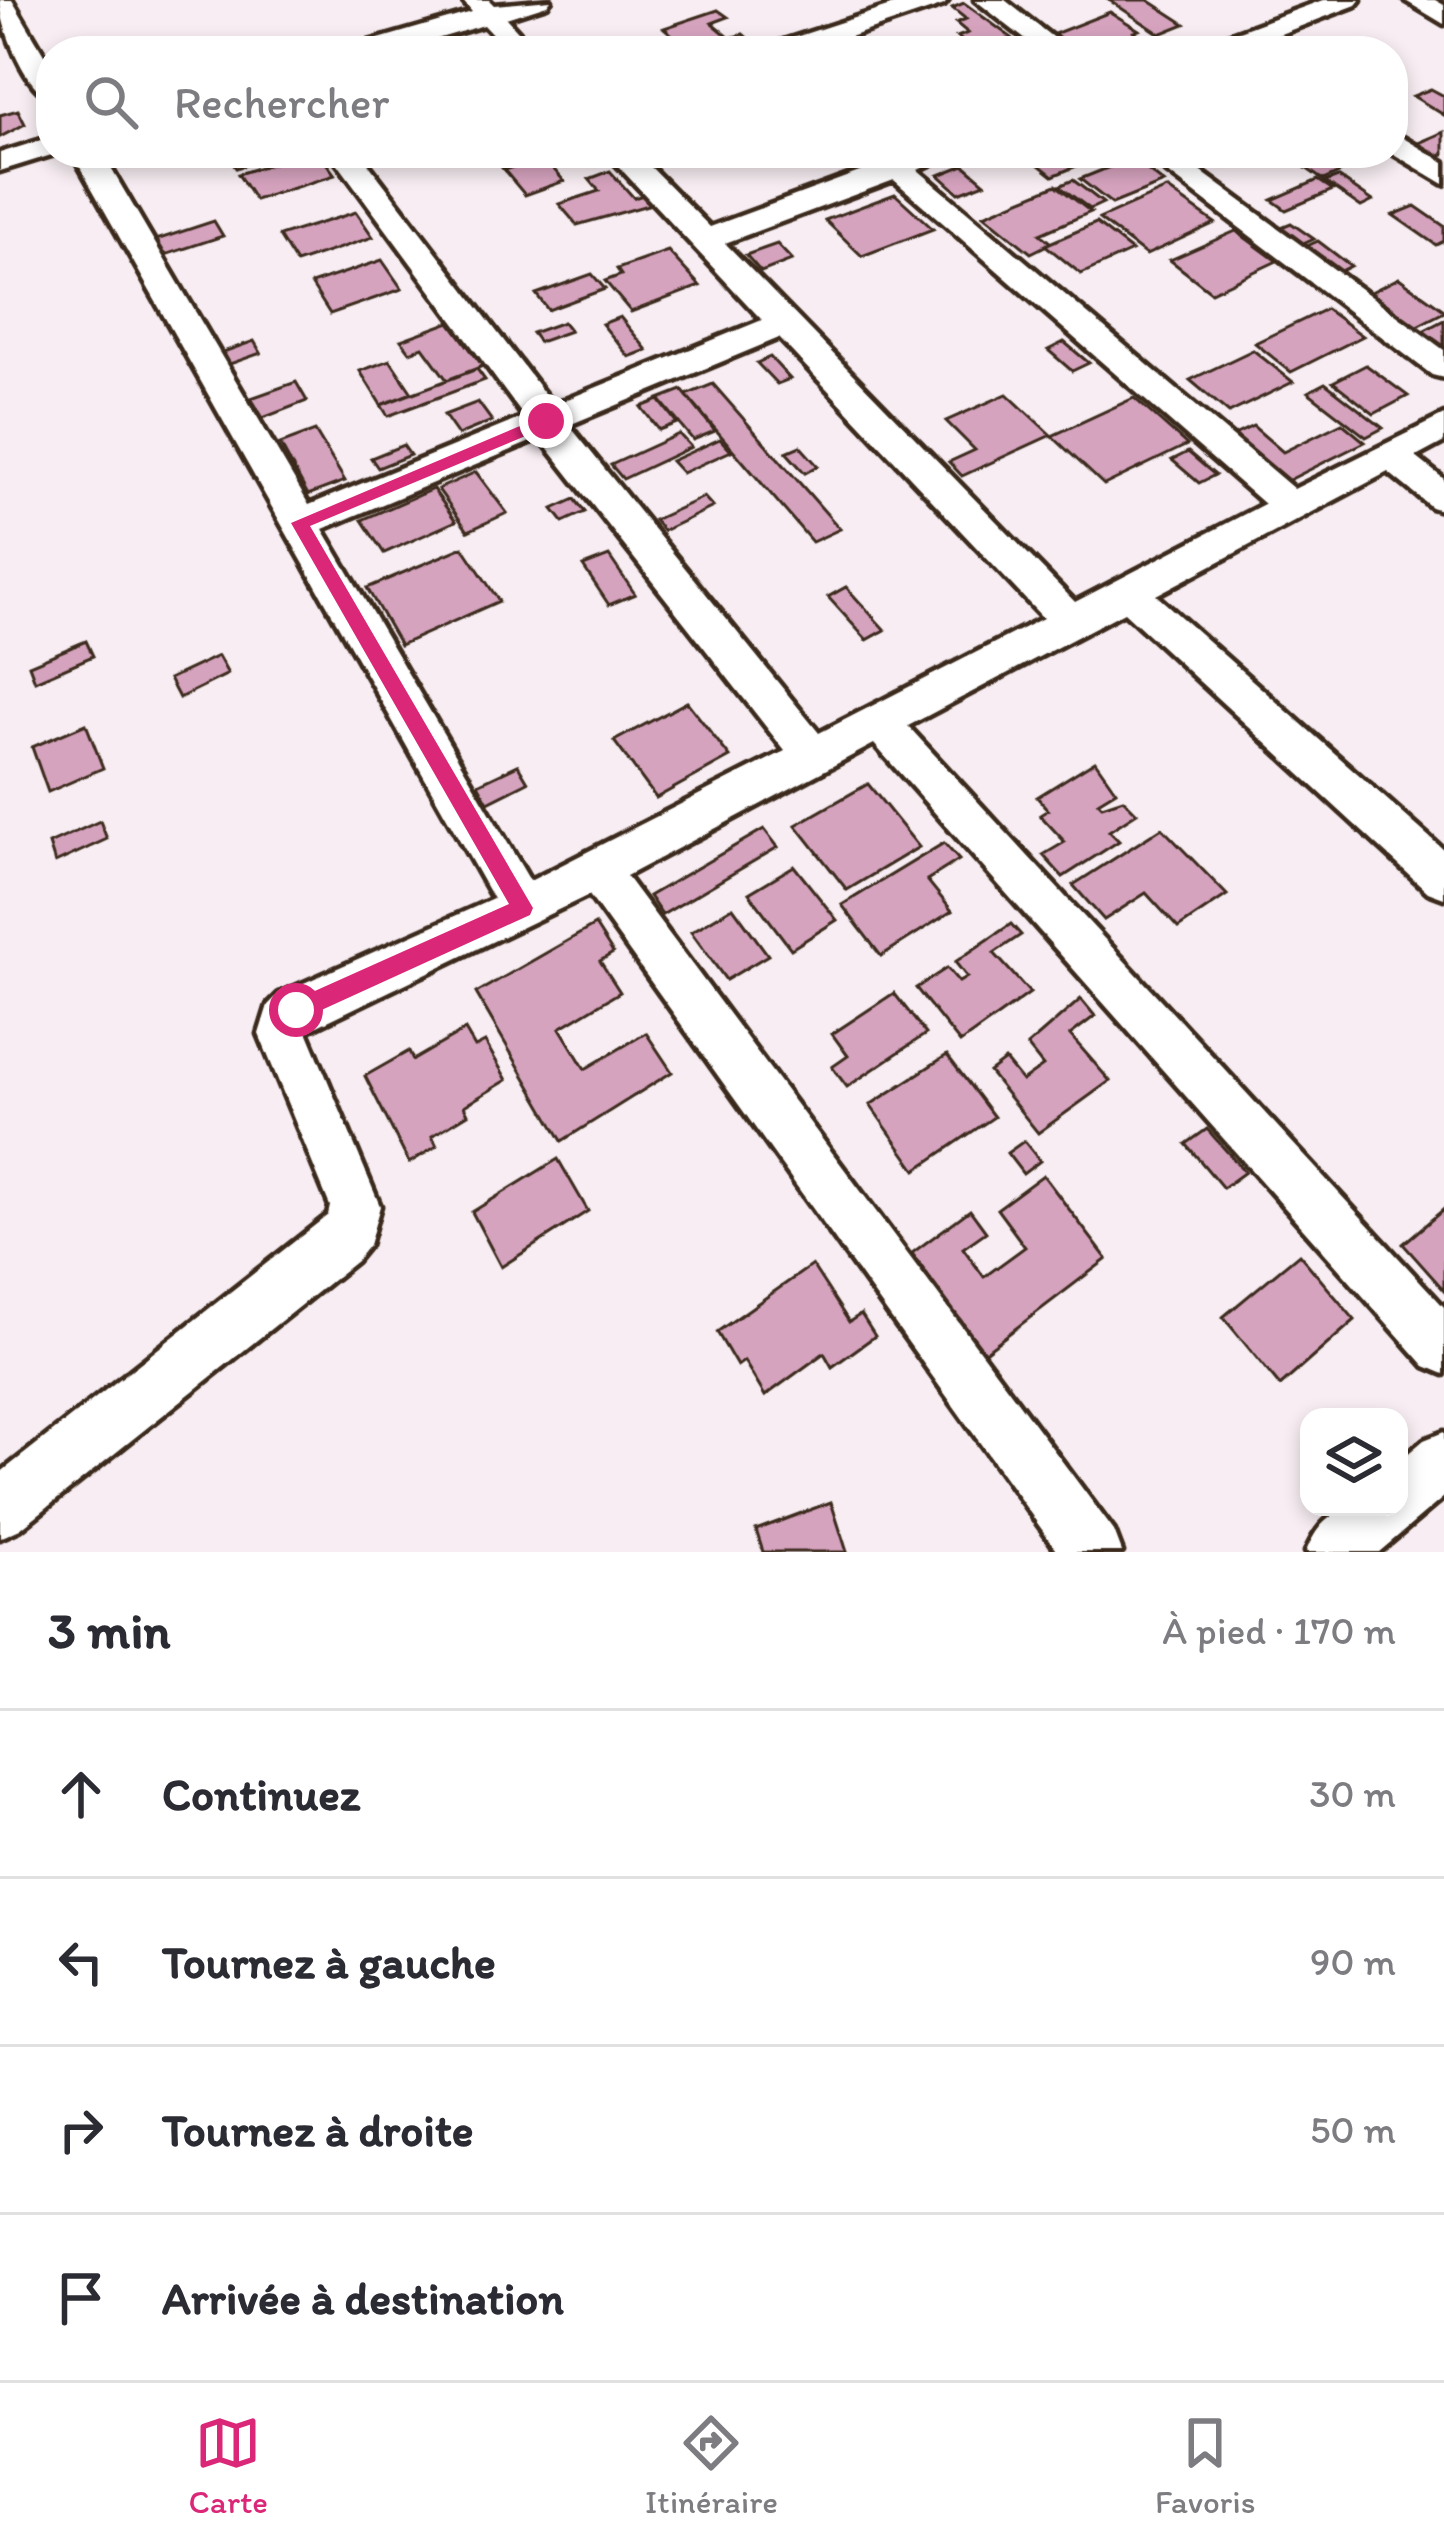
<!DOCTYPE html>
<html lang="fr">
<head>
<meta charset="utf-8">
<style>
	:root { --surface:#fff; --page:#f7f7f7; --text:#2b2b33; --muted:#7c7c81; --line:#e1e1e2; --accent:#db2777 }
	body { margin:0; font-family:Itim,sans-serif; background:var(--page); color:var(--text) }
	.controls { position:absolute; right:36px; bottom:36px; display:grid; overflow:hidden; border-radius:24px; box-shadow:0 6px 18px #0003 }
	.controls button { width:108px; height:108px; display:grid; place-items:center; padding:0; border:0; border-bottom:3px solid var(--line); background:var(--surface); color:var(--text); font:60px sans-serif }
	.stop { position:absolute; width:36px; height:36px; margin:-27px; border:9px solid #db2777; border-radius:50%; background:#fff }
	.stop.end { background:#db2777; border-color:#fff; box-shadow:0 3px 12px #0008 }
	.list { margin:0; padding:0; list-style:none }
	h2 { display:flex; justify-content:space-between; align-items:center; height:156px; margin:0; padding:0 48px; font-size:51px }
	h2 small { font-size:39px; font-weight:400; color:var(--muted) }
	.list li { display:grid; grid-template-columns:78px 1fr auto; gap:36px; align-items:center; box-sizing:border-box; height:168px; padding:0 48px; border-top:3px solid var(--line) }
	.list b { display:block; font-size:45px; white-space:nowrap }
	.list em { font-size:39px; font-style:normal; color:var(--muted) }
	.icon { flex:none; width:66px; height:66px; fill:none; stroke:currentColor; stroke-width:2; stroke-linecap:round; stroke-linejoin:round }
	.map { position:relative; flex:none; width:1444px; height:1552px; overflow:hidden }
	.search { position:absolute; background:var(--surface); box-shadow:0 6px 18px #0003; left:36px; right:36px; top:36px; height:132px; display:flex; align-items:center; gap:30px; box-sizing:border-box; padding:0 42px; border-radius:48px; color:var(--muted); font-size:45px }
	.sheet { height:828px; background:var(--surface) }
	nav { display:flex; justify-content:space-around; align-items:center; box-sizing:border-box; height:168px; border-top:3px solid var(--line); background:var(--surface); font-size:33px; color:var(--muted) }
	nav a { display:grid; justify-items:center; gap:6px }
	nav .on { color:var(--accent) }
	.map>svg:first-child { display:block }
	.building { fill:#d6a3be; stroke:#3b2a1e; stroke-width:3 }
	.lines { fill:none; stroke-linecap:round; stroke-linejoin:round }
	.street-casing { stroke:#3b2a1e; stroke-width:9 }
	.street { fill:#fff; fill-rule:evenodd }
	.route { fill:#db2777 }
</style>
</head>
<body>
<div class="map">
<svg width="1444" height="1552" viewBox="0 0 1444 1552">
	<rect width="100%" height="100%" fill="#f7edf2"/>
	<filter id="ink" filterUnits="userSpaceOnUse"><feTurbulence type="fractalNoise" baseFrequency=".00833" numOctaves="2"/><feDisplacementMap in="SourceGraphic" scale="24" xChannelSelector="R" yChannelSelector="G"/><feConvolveMatrix kernelMatrix="1 2 1 2 8 2 1 2 1" color-interpolation-filters="sRGB"/></filter>
	<g filter="url(#ink)">
		<g class="building">
			<polygon points="1109,0 1148,0 1185,24 1160,34"/>
			<polygon points="964,3 1012,38 977,51 957,37 968,33 956,23 966,19 952,8"/>
			<polygon points="718,10 728,17 712,23 730,38 743,34 762,51 691,51 664,28"/>
			<polygon points="1110,12 1139,30 1134,32 1143,38 1131,43 1136,46 1123,51 1080,51 1054,34"/>
			<polygon points="1431,89 1444,96 1444,115 1413,96"/>
			<polygon points="18,110 25,124 0,137 0,115"/>
			<polygon points="1444,132 1444,154 1438,157 1416,144"/>
			<polygon points="226,153 284,153 236,168"/>
			<polygon points="305,153 319,153 335,175 255,200 238,174"/>
			<polygon points="513,153 544,153 546,155 503,169 495,159"/>
			<polygon points="1024,153 1056,153 1074,167 1053,176"/>
			<polygon points="543,157 564,181 525,195 504,170"/>
			<polygon points="1318,157 1341,172 1323,180 1300,164"/>
			<polygon points="1132,158 1164,183 1112,204 1080,179"/>
			<polygon points="964,165 985,183 959,193 939,175"/>
			<polygon points="610,171 634,198 646,194 655,203 577,225 559,204 599,191 589,179"/>
			<polygon points="1338,177 1373,201 1361,207 1325,182"/>
			<polygon points="1073,180 1103,203 1090,209 1059,186"/>
			<polygon points="1318,180 1333,190 1286,210 1272,200"/>
			<polygon points="1056,185 1091,212 1040,234 1051,243 1031,253 984,215"/>
			<polygon points="1167,189 1215,223 1146,255 1099,219"/>
			<polygon points="895,194 933,229 862,256 825,220"/>
			<polygon points="1415,206 1444,226 1444,241 1436,245 1393,215"/>
			<polygon points="356,212 373,237 296,263 279,236"/>
			<polygon points="214,221 223,236 165,255 156,240"/>
			<polygon points="1096,223 1132,251 1081,274 1045,245"/>
			<polygon points="1291,223 1314,239 1301,245 1279,228"/>
			<polygon points="1236,231 1277,261 1211,292 1170,260"/>
			<polygon points="1318,241 1351,266 1339,272 1305,247"/>
			<polygon points="777,244 792,260 761,272 746,255"/>
			<polygon points="668,251 700,286 631,312 605,281 621,275 617,269"/>
			<polygon points="382,260 402,289 330,314 311,284"/>
			<polygon points="592,274 605,289 548,310 536,294"/>
			<polygon points="1399,278 1444,310 1444,312 1413,328 1367,294"/>
			<polygon points="1326,309 1363,336 1291,372 1255,343"/>
			<polygon points="620,317 647,350 629,357 602,324"/>
			<polygon points="1444,320 1444,351 1419,333"/>
			<polygon points="450,322 483,366 447,380 423,347 410,352 401,340"/>
			<polygon points="563,322 570,331 539,342 532,333"/>
			<polygon points="254,341 261,353 230,364 223,352"/>
			<polygon points="1064,342 1089,363 1072,371 1048,350"/>
			<polygon points="1253,350 1293,382 1229,413 1190,380"/>
			<polygon points="770,357 790,379 777,384 757,363"/>
			<polygon points="390,360 412,393 381,405 360,371"/>
			<polygon points="1366,365 1408,396 1374,414 1333,382"/>
			<polygon points="477,369 485,380 388,416 381,405"/>
			<polygon points="296,382 307,401 263,418 251,398"/>
			<polygon points="1325,383 1383,428 1366,437 1308,392"/>
			<polygon points="713,384 840,529 812,542 686,395"/>
			<polygon points="682,390 715,431 693,440 659,399"/>
			<polygon points="1007,394 1051,435 962,476 949,462 975,450 946,421"/>
			<polygon points="1134,398 1187,445 1104,485 1052,436"/>
			<polygon points="659,400 677,423 659,430 641,407"/>
			<polygon points="478,402 492,421 458,435 444,415"/>
			<polygon points="1342,423 1365,442 1283,483 1230,437 1253,426 1283,452"/>
			<polygon points="315,431 345,481 308,495 280,444"/>
			<polygon points="679,434 691,447 623,479 611,465"/>
			<polygon points="720,439 731,451 682,473 671,461"/>
			<polygon points="403,445 410,455 378,468 371,458"/>
			<polygon points="800,446 818,466 805,473 786,452"/>
			<polygon points="1188,452 1215,475 1199,483 1172,460"/>
			<polygon points="476,472 507,513 468,531 438,489"/>
			<polygon points="433,489 456,521 384,553 362,520"/>
			<polygon points="704,497 713,507 663,531 654,520"/>
			<polygon points="575,499 585,512 563,522 553,509"/>
			<polygon points="463,547 499,601 400,645 367,588"/>
			<polygon points="609,556 635,594 609,605 583,566"/>
			<polygon points="846,587 885,630 867,640 828,597"/>
			<polygon points="86,641 93,656 35,681 29,665"/>
			<polygon points="218,656 228,674 179,698 169,679"/>
			<polygon points="687,702 730,757 656,798 614,741"/>
			<polygon points="86,724 103,768 48,792 32,747"/>
			<polygon points="1095,761 1116,791 1098,802 1102,806 1123,799 1137,813 1109,831 1119,841 1063,877 1043,855 1065,842 1040,815 1048,810 1037,797"/>
			<polygon points="518,765 528,782 488,802 478,784"/>
			<polygon points="868,784 919,847 847,890 796,825"/>
			<polygon points="100,821 107,839 55,863 49,844"/>
			<polygon points="1162,828 1227,895 1178,928 1146,893 1104,920 1073,885"/>
			<polygon points="764,829 778,847 662,915 649,896"/>
			<polygon points="944,843 959,860 927,880 952,911 881,956 842,905"/>
			<polygon points="794,866 837,920 791,949 749,893"/>
			<polygon points="733,907 768,955 726,980 691,932"/>
			<polygon points="1011,924 1021,935 994,953 1030,993 960,1043 916,988 947,968 959,982 967,977 955,962"/>
			<polygon points="595,925 613,953 600,961 620,992 560,1028 585,1069 646,1033 672,1072 562,1141 476,993"/>
			<polygon points="894,993 926,1034 847,1087 832,1067 848,1056 832,1034"/>
			<polygon points="1081,999 1095,1016 1070,1035 1110,1081 1038,1133 989,1072 1005,1060 1022,1081 1043,1066 1027,1046"/>
			<polygon points="465,1030 475,1047 485,1042 507,1080 464,1106 468,1114 432,1136 437,1146 409,1163 365,1076 409,1051 413,1060"/>
			<polygon points="947,1055 994,1117 916,1170 870,1105"/>
			<polygon points="1207,1129 1245,1172 1223,1188 1186,1144"/>
			<polygon points="1024,1141 1040,1161 1023,1174 1007,1153"/>
			<polygon points="558,1159 588,1211 501,1267 472,1212"/>
			<polygon points="1043,1175 1107,1259 982,1354 912,1253 970,1210 986,1232 963,1248 984,1277 1025,1247 997,1209"/>
			<polygon points="1444,1209 1444,1290 1403,1244"/>
			<polygon points="1299,1254 1355,1320 1280,1386 1223,1317"/>
			<polygon points="812,1265 849,1322 861,1314 875,1336 832,1367 824,1353 765,1396 744,1361 737,1366 717,1332"/>
			<polygon points="831,1502 847,1552 763,1552 756,1530"/>
		</g>
		<g class="lines">
			<defs>
				<g id="street">
					<path d="M0 0H12L51 66V98C26 91 0 25 0 0Z"/>
					<polygon points="462,0 489,0 494,5 551,0 547,5 506,18 536,51 508,51 484,25 396,51 355,51 358,45 472,12"/>
					<polygon points="909,0 948,0 944,5 808,51 768,51 771,45"/>
					<polygon points="975,0 1005,0 1070,51 1040,51"/>
					<polygon points="1323,0 1360,0 1356,5 1236,51 1198,51 1201,45"/>
					<polygon points="1404,0 1435,0 1444,5 1444,24"/>
					<polygon points="1393,132 1444,162 1444,184 1392,153"/>
					<polygon points="51,137 51,153 58,153 0,171 0,153"/>
					<path d="M72 153H102L309 505 524 417 330 153H360L553 405 762 320 606 153H637L710 227 911 153H953L918 170 1294 489 1444 415V442L1416 457 1444 479V511L1431 507 1388 472 1156 595 1444 850V898L1428 892 1124 612 908 726 1444 1307V1374L1425 1366 874 744 626 876 1114 1531 1122 1552H1058L589 895 307 1031 380 1206 369 1245 356 1261 20 1529 0 1538V1473L328 1215 330 1206 259 1034 268 1005 279 994 493 899ZM894 180 1264 504 1075 602 725 243ZM779 338 1043 618 819 733 569 425ZM540 438 785 751 530 881 323 529Z"/>
					<polygon points="1142,153 1176,153 1444,350 1444,378 1432,375"/>
					<path d="M1444 1432V1497L1379 1552H1306C1326 1503 1352 1507 1399 1507V1461L1424 1440Z"/>
				</g>
			</defs>
			<use href="#street" class="street-casing"/>
			<use href="#street" class="street"/>
		</g>
	</g>
	<polygon class="route" points="546,415 552,417 552,425 310,526 533,908 530,915 304,1018 288,1018 288,1003 509,904 291,523"/>
</svg>
<div class="controls">
<button><svg class="icon" aria-label="layers" viewBox="0 0 24 24"><path d="M12 4l9 5-9 5-9-5zM3 14l9 5 9-5"/></svg></button>
</div>
<div class="stop" style="left:296px;top:1010px"></div>
<div class="stop end" style="left:546px;top:421px"></div>
<div class="search"><svg class="icon" aria-label="search" viewBox="0 0 24 24"><circle cx="10" cy="10" r="6"/><path d="M15 15l6 6"/></svg>Rechercher</div>
</div>
<section class="sheet">
<h2>3 min<small>À pied · 170 m</small></h2>
<ul class="list">
<li><svg class="icon" aria-label="ahead" viewBox="0 0 24 24"><path d="M12 20V5M6 11l6-6 6 6"/></svg><div><b>Continuez</b></div><em>30 m</em></li>
<li><svg class="icon" aria-label="left" viewBox="0 0 24 24"><path d="M17 20v-9H6M10 6l-5 5 5 5"/></svg><div><b>Tournez à gauche</b></div><em>90 m</em></li>
<li><svg class="icon" aria-label="right" viewBox="0 0 24 24"><path d="M7 20v-9h11M14 6l5 5-5 5"/></svg><div><b>Tournez à droite</b></div><em>50 m</em></li>
<li><svg class="icon" aria-label="arrive" viewBox="0 0 24 24"><path d="M6 21V4h12l-3 4 3 4H6"/></svg><div><b>Arrivée à destination</b></div></li>
</ul>
</section>
<nav>
<a class="on"><svg class="icon" aria-label="map" viewBox="0 0 24 24"><path d="M3 6l6-2 6 2 6-2v14l-6 2-6-2-6 2zM9 4v14M15 6v14"/></svg>Carte</a>
<a><svg class="icon" aria-label="directions" viewBox="0 0 24 24"><path d="M12 3l9 9-9 9-9-9zM9 14v-3h6M13 9l2 2-2 2"/></svg>Itinéraire</a>
<a><svg class="icon" aria-label="saved" viewBox="0 0 24 24"><path d="M7 4h10v16l-5-4-5 4z"/></svg>Favoris</a>
</nav>
</body>
</html>
